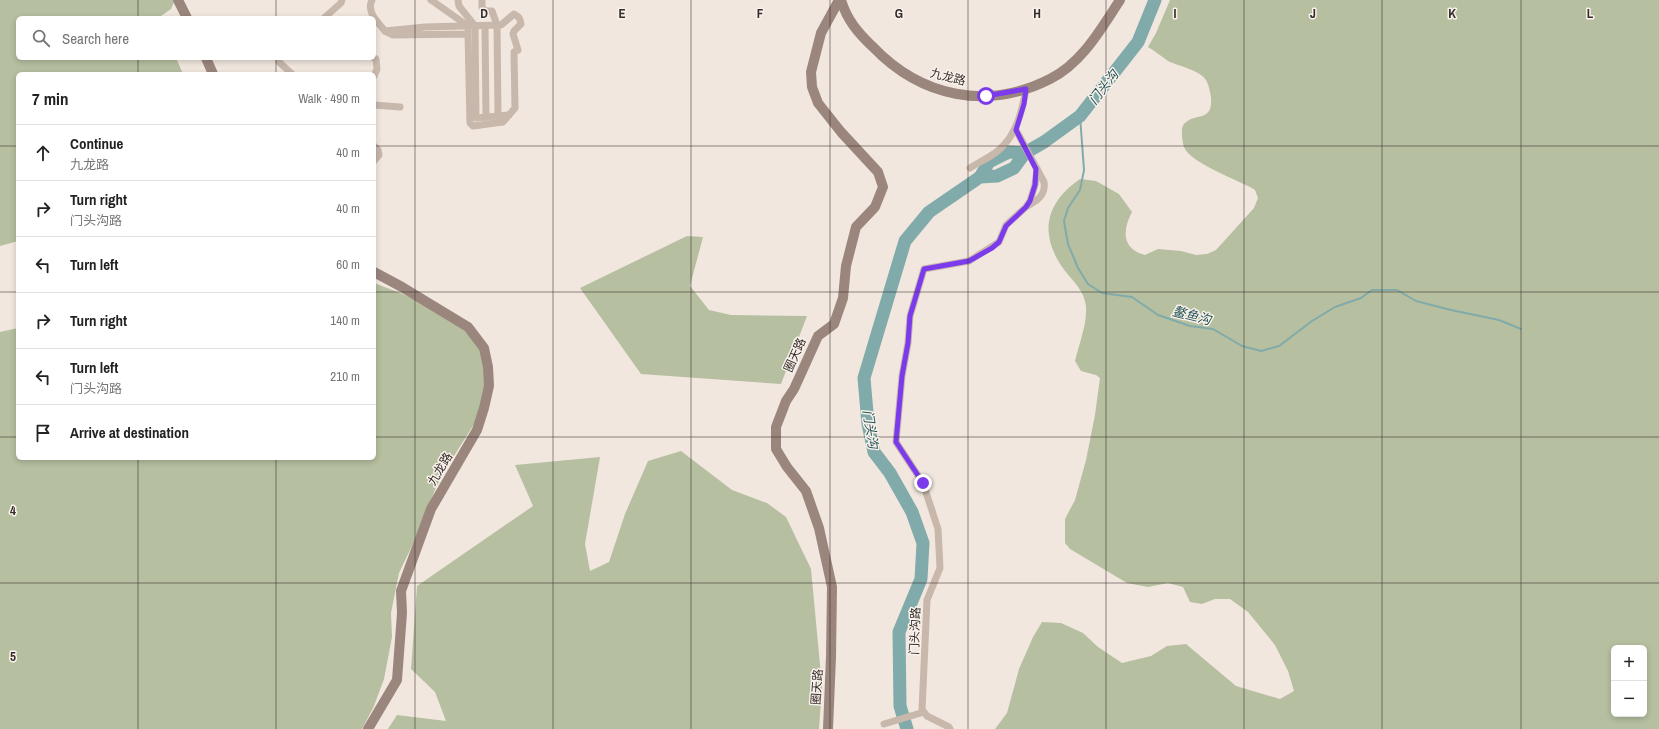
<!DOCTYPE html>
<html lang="en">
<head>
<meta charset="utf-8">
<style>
	:root { --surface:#fff; --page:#f2f2f2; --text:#222; --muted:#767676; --line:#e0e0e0 }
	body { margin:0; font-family:"Archivo Narrow","Noto Sans SC",sans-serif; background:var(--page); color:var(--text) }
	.controls { position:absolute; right:12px; bottom:12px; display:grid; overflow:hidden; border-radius:6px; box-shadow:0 2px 6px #0003 }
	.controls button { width:36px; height:36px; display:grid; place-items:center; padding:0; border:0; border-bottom:1px solid var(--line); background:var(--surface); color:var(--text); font:20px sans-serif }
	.stop { position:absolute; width:12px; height:12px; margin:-9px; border:3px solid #7c3aed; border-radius:50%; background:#fff }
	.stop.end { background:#7c3aed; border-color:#fff; box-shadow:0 1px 4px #0008 }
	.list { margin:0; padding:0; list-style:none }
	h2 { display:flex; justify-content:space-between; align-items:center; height:52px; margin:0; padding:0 16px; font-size:17px }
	h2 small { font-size:13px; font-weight:400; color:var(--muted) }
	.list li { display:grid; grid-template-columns:26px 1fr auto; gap:12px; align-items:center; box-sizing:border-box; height:56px; padding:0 16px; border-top:1px solid var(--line) }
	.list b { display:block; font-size:15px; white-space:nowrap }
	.list p { margin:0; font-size:13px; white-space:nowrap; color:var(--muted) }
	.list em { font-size:13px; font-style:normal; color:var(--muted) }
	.icon { flex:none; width:22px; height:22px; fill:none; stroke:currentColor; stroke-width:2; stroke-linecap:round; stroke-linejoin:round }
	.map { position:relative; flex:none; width:1659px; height:729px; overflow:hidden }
	.search { position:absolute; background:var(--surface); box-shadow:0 2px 6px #0003; left:16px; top:16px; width:360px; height:44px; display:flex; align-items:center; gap:10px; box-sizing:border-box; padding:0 14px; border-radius:6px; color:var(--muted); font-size:15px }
	.panel { position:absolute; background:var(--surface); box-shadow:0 2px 6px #0003; left:16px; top:72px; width:360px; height:388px; border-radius:6px }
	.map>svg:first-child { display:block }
	.green { fill:#b6bfa0; fill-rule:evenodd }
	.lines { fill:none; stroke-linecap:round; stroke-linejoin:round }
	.stream { stroke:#80abaa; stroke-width:2 }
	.river { stroke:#80abaa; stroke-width:13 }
	.street { stroke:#c8b7ab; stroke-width:7 }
	.secondary { stroke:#9b867d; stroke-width:10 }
	.route { stroke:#7c3aed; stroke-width:5 }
	.grid { fill:none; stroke:#362d2a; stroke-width:1; stroke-opacity:0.55 }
	.labels { text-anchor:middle; stroke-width:3; stroke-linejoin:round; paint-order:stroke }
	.street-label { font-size:12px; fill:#362d2a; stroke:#f9f1eb }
	.water-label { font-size:13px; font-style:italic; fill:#235455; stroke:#f9f1eb }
	.grid-label { font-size:13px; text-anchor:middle; font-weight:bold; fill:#362d2a; stroke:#f9f1eb; stroke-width:3; stroke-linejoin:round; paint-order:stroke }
</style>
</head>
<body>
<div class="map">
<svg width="1659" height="729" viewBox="0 0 1659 729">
	<rect width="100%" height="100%" fill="#f1e7df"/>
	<g class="green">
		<polygon points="0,0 175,0 171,9 158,18 18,18 18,58 176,58 183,74 18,74 18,241 0,246"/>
		<path d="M1170 0H1659V729H995L1007 713 1019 669 1033 637 1042 622 1061 623 1083 633 1098 647 1122 663 1151 656 1167 646 1186 644 1236 686 1280 699 1294 691 1288 671 1275 645 1248 612 1230 599H1215L1202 604 1190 602 1183 587 1168 583 1148 587 1127 583 1070 549 1065 543V519L1075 500 1086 460 1095 415 1100 378 1096 375 1081 371 1075 361C1079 344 1087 325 1086 307 1085 292 1074 282 1065 271 1038 235 1045 203 1080 179L1096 181 1119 194 1132 212C1122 231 1122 249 1145 255L1158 249 1181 251 1196 255 1207 254 1216 250 1254 208 1258 198 1255 190 1250 187C1234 179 1199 165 1188 153 1183 148 1183 143 1182 136 1182 133 1181 128 1184 124 1194 112 1213 123 1211 98 1210 92 1209 85 1206 80 1200 70 1178 66 1168 61 1161 56 1155 51 1148 47L1156 33ZM1614 648H1644V714H1614Z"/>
		<polygon points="687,236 703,237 690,286 709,310 731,315 807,316 781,384 641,374 580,288"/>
		<polygon points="374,283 403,294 457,321 488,356 481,413 447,467 436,487 419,531 399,573 391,613 392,637 384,679 374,706 362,729 0,729 0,332 18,328 18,458 374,458"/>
		<polygon points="681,451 732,490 767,503 786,517 811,569 822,686 819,729 388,729 397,715 446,721 435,692 411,669 417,586 533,506 515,465 600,457 585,544 590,571 609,562 625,514 648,461"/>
	</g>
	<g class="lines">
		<polyline class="stream" points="1080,116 1084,170 1080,190 1068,208 1064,221 1068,244 1078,268 1088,284 1102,293 1132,297 1158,315 1190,326 1213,329 1242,346 1261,351 1279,346 1312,321 1335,307 1361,298 1372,290 1397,290 1416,301 1451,310 1499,320 1521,329"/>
		<g class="river">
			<polyline points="980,177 989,162 1009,152 1025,153"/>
			<polyline points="907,729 900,706 899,632 921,579 923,543 912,512 890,473 874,452 868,424 864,378 905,241 929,212 980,177 997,176 1014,168 1025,153 1044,142 1080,116 1138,42 1155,0"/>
		</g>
		<g class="street">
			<path d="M372 0C366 12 378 22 385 31"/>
			<polyline points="431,0 468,26"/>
			<polyline points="458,0 459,6 475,26 476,118 509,115"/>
			<polyline points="482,0 482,8 486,11 492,11 497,25 498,116"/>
			<polyline points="324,18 341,3 342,0"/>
			<path d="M468 26V34L470 123 473 126 503 122 515 108 514 52 518 50 513 34 514 31 521 24C520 18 519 17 514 14L501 25 425 27 385 31 393 35 468 34"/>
			<polyline points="485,26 486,117"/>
			<polyline points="279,58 279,62 292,74"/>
			<polyline points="374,58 376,59 377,69 374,76"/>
			<polyline points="374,105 400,107"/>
			<path d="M1016 130 1044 182C1046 195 1037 201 1027 206"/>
			<polyline points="374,146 378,150 379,155 374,161"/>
			<path d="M970 168C979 162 991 157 999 150 1017 134 1022 111 1026 89"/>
			<polyline points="884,724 924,712"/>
			<polyline points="950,729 949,727 927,716 922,710 927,600 940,568 938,529 923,483 896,442 902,376 908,343 910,316 924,269 969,261 999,242 1006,225 1026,207 1030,201 1035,185 1037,169"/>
		</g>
		<g class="secondary">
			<polyline points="178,0 187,18"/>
			<path d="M841 0C847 20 858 33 873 47 921 97 987 111 1050 79 1082 63 1101 29 1120 0"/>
			<polyline points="206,58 213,74"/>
			<polyline points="368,729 397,680 402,613 401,591 431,509 477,430 484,408 489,386 488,367 484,348 468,327 402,287 374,272"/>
			<polyline points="828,729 831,657 832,587 819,528 806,491 787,467 776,449 776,427 786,401 794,389 818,336 834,324 843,298 846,266 856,227 875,207 883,187 878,172 841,132 818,103 812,87 811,72 821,33 839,0"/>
		</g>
	</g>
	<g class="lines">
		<polyline class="route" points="923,483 896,442 902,376 908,343 910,316 924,269 969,261 992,248 999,242 1006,226 1026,207 1030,201 1035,185 1036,169 1016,130 1024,104 1026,89 986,96"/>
	</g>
	<path class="grid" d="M138 0V18M276 0V18M415 0V729M553 0V729M691 0V729M830 0V729M968 0V729M1106 0V729M1244 0V729M1382 0V729M1521 0V729M138 58V74M276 58V74M0 146H18M374 146H1659M0 292H18M374 292H1659M0 437H18M374 437H1659M138 458V729M276 458V729M0 583H1659"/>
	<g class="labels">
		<g class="street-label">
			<text transform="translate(948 77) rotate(14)" y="4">九龙路</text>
			<text transform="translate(795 355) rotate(-66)" y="4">圈天路</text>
			<text transform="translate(440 469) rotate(-59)" y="4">九龙路</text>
			<text transform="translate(915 631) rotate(-88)" y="4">门头沟路</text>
			<text transform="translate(817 687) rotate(-86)" y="4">圈天路</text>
		</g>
		<g class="water-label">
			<text transform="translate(1103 87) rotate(-52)" y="5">门头沟</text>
			<text transform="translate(1192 315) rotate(14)" y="5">鳌鱼沟</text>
			<text transform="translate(871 429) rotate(81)" y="5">门头沟</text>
		</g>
	</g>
	<g class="grid-label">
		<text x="484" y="18">D</text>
		<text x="622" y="18">E</text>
		<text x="760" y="18">F</text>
		<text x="899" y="18">G</text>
		<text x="1037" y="18">H</text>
		<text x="1175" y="18">I</text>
		<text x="1313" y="18">J</text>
		<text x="1452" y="18">K</text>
		<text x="1590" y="18">L</text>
		<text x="13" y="515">4</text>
		<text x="13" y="661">5</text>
	</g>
</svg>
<div class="controls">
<button>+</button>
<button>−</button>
</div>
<div class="stop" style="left:986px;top:96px"></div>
<div class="stop end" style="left:923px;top:483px"></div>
<div class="search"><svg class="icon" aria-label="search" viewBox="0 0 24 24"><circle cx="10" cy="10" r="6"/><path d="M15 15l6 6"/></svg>Search here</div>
<section class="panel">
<h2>7 min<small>Walk · 490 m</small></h2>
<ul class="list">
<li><svg class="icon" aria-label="ahead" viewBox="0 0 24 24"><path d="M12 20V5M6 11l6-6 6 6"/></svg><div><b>Continue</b><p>九龙路</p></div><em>40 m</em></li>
<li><svg class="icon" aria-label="right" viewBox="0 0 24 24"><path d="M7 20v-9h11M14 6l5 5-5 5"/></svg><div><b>Turn right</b><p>门头沟路</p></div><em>40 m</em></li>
<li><svg class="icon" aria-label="left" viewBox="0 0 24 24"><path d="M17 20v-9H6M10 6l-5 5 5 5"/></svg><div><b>Turn left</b></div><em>60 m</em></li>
<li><svg class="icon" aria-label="right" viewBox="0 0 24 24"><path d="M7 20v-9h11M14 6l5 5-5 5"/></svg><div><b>Turn right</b></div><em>140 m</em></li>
<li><svg class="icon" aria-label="left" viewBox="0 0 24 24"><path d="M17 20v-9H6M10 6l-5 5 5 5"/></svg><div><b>Turn left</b><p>门头沟路</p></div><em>210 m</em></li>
<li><svg class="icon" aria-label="arrive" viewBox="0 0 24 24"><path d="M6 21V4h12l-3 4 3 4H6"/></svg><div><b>Arrive at destination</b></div></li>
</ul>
</section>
</div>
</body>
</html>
